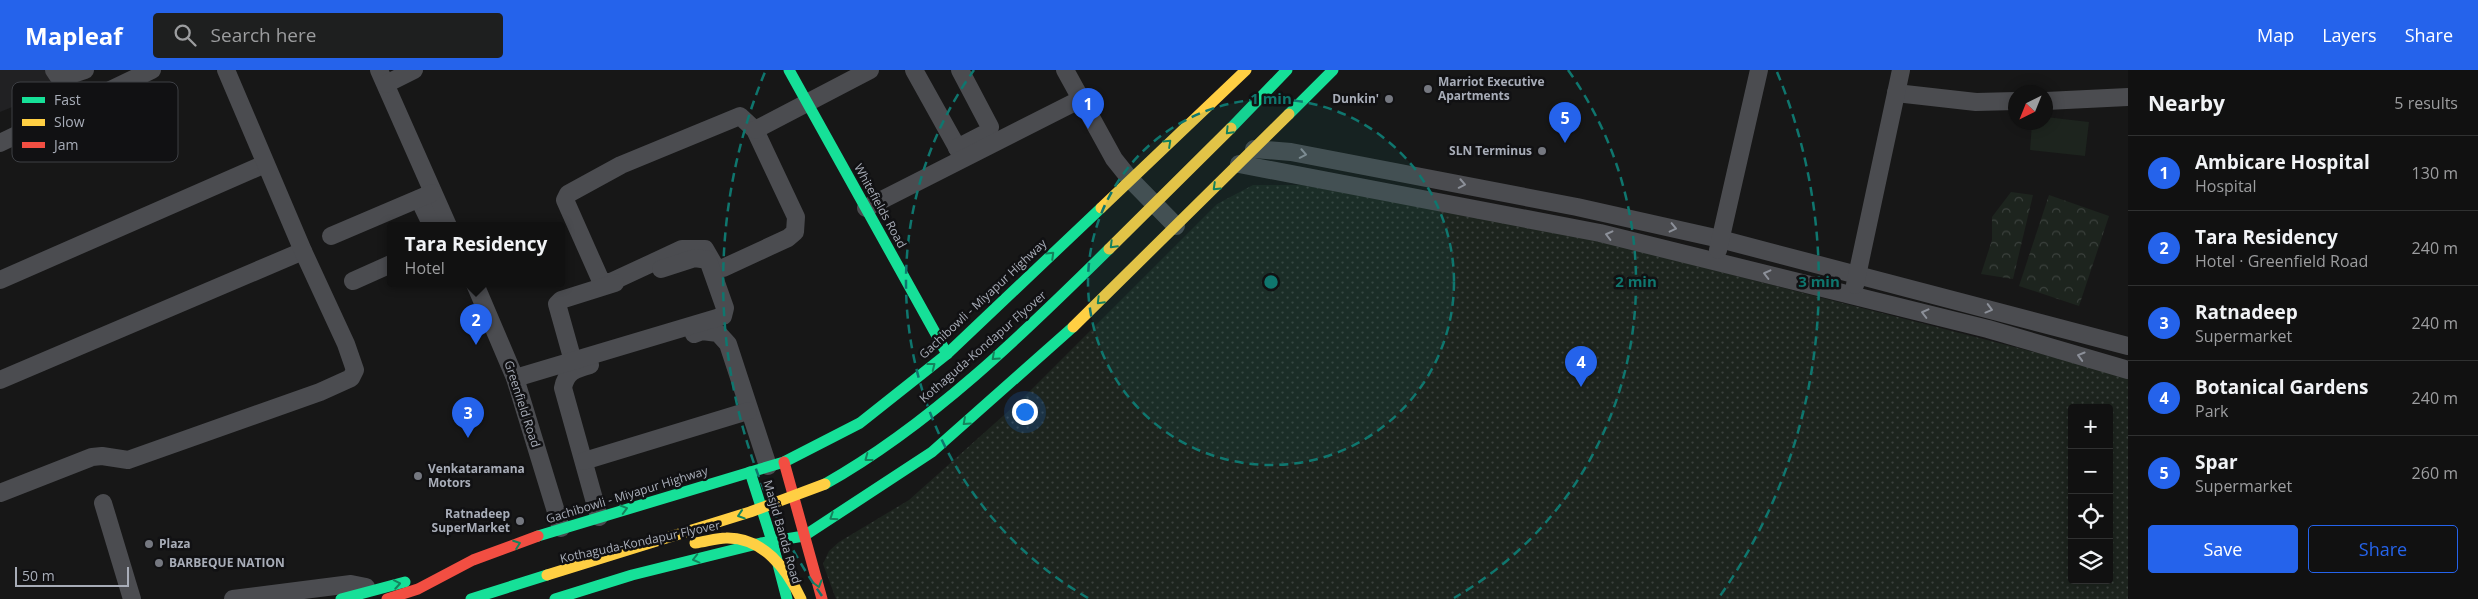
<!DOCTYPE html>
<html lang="en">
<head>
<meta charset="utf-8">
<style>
	:root { --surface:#111; --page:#1e1f1f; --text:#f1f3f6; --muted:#9c9d9f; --line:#303131; --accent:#2563eb }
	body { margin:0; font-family:"Open Sans",sans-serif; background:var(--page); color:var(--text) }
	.controls { position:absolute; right:15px; bottom:15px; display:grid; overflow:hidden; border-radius:5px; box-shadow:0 2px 12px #0003 }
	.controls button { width:45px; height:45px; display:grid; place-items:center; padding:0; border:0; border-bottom:1px solid var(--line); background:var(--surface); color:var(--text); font:25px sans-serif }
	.compass { position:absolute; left:2008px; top:15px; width:45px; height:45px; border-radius:50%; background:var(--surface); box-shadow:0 2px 12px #0003; rotate:223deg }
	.scale { position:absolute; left:15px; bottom:12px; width:114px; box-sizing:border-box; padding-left:5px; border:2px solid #a8adb8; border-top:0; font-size:14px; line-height:18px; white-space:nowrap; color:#a8adb8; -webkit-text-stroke:4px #111113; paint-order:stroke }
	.you { position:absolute; left:1024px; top:341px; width:18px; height:18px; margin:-12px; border:4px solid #fff; border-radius:50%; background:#1a73e8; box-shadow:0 0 0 8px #1a73e833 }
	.badge { display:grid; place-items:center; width:32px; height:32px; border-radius:50%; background:var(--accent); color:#fff; font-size:16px; font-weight:700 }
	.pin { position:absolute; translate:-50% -41px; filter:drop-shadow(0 1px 2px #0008) }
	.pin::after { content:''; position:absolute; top:26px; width:18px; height:15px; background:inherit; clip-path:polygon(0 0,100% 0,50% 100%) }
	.popup { position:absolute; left:387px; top:152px; width:178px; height:65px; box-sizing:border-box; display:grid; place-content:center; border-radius:5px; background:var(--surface); filter:drop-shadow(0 1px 4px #0005); font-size:16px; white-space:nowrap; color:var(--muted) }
	.popup b { font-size:19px; color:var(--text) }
	.popup::after { content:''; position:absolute; left:50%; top:100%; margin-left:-10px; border:10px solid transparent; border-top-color:var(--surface) }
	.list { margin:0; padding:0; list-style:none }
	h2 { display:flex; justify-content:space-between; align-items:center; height:65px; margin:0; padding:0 20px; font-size:21px }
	h2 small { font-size:16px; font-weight:400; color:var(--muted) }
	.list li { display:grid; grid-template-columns:32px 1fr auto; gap:15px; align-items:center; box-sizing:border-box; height:75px; padding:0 20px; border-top:1px solid var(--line) }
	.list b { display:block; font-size:19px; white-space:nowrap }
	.list p { margin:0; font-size:16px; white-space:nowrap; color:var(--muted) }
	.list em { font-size:16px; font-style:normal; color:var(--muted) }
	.actions { display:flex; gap:10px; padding:15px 20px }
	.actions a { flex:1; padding:11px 0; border:1px solid var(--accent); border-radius:5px; text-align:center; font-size:18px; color:var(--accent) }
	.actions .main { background:var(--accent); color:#fff }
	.icon { flex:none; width:28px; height:28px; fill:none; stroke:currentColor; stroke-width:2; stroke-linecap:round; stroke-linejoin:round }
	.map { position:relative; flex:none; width:2128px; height:529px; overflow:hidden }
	header { display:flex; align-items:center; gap:30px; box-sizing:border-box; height:70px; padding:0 25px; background:var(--accent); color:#fff }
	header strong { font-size:24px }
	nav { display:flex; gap:28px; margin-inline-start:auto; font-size:18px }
	.search { width:350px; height:45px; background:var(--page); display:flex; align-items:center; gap:12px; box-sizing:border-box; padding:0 18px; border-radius:5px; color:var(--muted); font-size:19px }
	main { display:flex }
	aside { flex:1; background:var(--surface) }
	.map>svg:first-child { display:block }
	.built { fill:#212123 }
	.park { fill:url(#park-crowns) }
	.garden { fill:url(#garden-dots); fill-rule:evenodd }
	.pitch { fill:#1d241e }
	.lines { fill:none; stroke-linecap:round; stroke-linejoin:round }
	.street { stroke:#4b4c50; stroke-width:18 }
	.fast { stroke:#16e098; stroke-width:11 }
	.slow { stroke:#ffcf43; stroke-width:11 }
	.jam { stroke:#f24e42; stroke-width:11 }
	.fast-bridge { stroke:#16e098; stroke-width:11 }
	.slow-bridge { stroke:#ffcf43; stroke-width:11 }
	.oneway { stroke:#14835c }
	.oneway2 { stroke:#8c9099 }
	.ring { fill:none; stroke:#0f766e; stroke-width:2.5; stroke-dasharray:9 6 }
	.poi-dot { fill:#757880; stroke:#111113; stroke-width:2 }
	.labels { text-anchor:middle; stroke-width:5; stroke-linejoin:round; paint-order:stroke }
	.poi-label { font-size:12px; font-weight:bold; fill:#a8adb8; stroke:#111113; text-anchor:start }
	.street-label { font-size:12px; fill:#a8adb8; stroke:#111113 }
	.key { fill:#111113; stroke:#3e4045; stroke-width:1 }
	.key-label { font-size:14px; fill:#a8adb8 }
	.centre { fill:#0f766e; stroke:#111113; stroke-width:2.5 }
	.ring-label { font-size:15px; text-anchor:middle; font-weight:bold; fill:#0f766e; stroke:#111113; stroke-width:5; stroke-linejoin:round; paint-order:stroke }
</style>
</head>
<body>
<header>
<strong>Mapleaf</strong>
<div class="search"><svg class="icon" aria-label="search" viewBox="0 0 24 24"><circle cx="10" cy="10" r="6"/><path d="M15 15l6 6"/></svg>Search here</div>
<nav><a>Map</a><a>Layers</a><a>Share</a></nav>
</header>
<main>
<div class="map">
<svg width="2128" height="529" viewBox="0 0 2128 529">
	<defs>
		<pattern id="park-crowns" width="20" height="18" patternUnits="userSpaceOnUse" patternTransform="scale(1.25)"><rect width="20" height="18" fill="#1d241e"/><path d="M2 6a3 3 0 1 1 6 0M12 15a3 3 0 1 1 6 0" fill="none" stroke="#3b413d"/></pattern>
		<pattern id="garden-dots" width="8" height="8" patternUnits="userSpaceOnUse" patternTransform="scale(1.25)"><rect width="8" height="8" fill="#1d241e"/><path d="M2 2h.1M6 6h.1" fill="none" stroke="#3b413d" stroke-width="1.8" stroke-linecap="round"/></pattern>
	</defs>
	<rect width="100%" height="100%" fill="#171717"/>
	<polygon class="built" points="0,0 48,0 56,19 0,42"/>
	<g class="park">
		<polygon points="2011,122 2033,125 2013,209 1981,204 1992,170 1992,147"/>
		<polygon points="2049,125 2109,146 2079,236 2019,216"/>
	</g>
	<path class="garden" d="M1253 115H1302L1592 169 2128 306V529H836L823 494 829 481 839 472 909 430 1023 328 1217 134ZM2072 338H2109V510H2072Z"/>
	<polygon class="pitch" points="2046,47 2089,52 2085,86 2030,80 2032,53 2046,52"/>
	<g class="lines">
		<g class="street">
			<polyline points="54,0 58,6 64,7 85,0"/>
			<polyline points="379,0 448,156"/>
			<polyline points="914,0 963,88"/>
			<polyline points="1065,0 1114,89 1130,109 1176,156"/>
			<polyline points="386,14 414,0"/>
			<polyline points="1896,23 1976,32 2016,31"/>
			<polyline points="2046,31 2128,27"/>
			<polygon points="740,46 755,60 796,147 795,162 788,168 723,198 716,198 705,179 682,179 611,212 601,211 565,130 568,124 621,95"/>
			<polyline points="755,60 870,0"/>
			<polyline points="0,73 152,0"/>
			<polyline points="957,78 988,62 990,57 960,0"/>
			<polyline points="1254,79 1291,82 1577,137 1720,169 2128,276"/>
			<polyline points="1239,94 1600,163 1988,259 2128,300"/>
			<polyline points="419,129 432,156"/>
			<polyline points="866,138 1081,29"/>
			<polyline points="331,166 432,123"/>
			<polyline points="1718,180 1759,0"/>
			<polyline points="0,210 265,94"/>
			<polyline points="353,211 391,194"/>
			<polyline points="475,214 515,308 561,458"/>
			<polyline points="1855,215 1901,0"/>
			<polyline points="694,264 702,261 718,263 728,274 768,396"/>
			<polyline points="573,291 557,234 561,230 615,213"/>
			<path d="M590 295C575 299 566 302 563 318L599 447"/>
			<polyline points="515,308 723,246 725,238 708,190 695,188 661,199"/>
			<polyline points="0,310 303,181"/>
			<polyline points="584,391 748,341"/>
			<polyline points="0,423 92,387 102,386 128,390 320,322 351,308 355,300 346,274 303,181 226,0"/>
			<polyline points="103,433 132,529"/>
			<polyline points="233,529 351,514 366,517"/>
		</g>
		<g class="fast">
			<polyline points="789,0 947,284"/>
			<polyline points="1289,44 1333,0"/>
			<polyline points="750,402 772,471 787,529"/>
			<polyline points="538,466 784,392 860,353 947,284 1101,138"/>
			<polyline points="341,529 405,512"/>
			<polyline points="471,529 547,505"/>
			<polyline points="555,529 632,505 761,473 804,466 932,382 1073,257"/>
		</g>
		<g class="slow">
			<polyline points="1101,138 1246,0"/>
			<polyline points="1073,257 1289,44"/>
		</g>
		<g class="jam">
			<polyline points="784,392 822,529"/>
			<polyline points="387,529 418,519 473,490 538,466"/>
		</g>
		<g class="fast-bridge">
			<polyline points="1231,58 1287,0"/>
			<path d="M825 414C930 355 1023 264 1109 179"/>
		</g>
		<g class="slow-bridge">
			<polyline points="1109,179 1231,58"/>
			<path d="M695 473C705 472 716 468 726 468 763 467 787 499 801 529"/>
			<polyline points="547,505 750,442 825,414"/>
		</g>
	</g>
	<defs><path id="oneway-chevron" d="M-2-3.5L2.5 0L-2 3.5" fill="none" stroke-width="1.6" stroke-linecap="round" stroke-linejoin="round" transform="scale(1.25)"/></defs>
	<g class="oneway">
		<use href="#oneway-chevron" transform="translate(1229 61) rotate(134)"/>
		<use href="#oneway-chevron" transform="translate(1168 73) rotate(-43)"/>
		<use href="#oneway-chevron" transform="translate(1216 117) rotate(136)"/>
		<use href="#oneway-chevron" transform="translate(1113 175) rotate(135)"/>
		<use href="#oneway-chevron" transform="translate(1051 185) rotate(-44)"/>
		<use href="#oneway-chevron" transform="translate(1100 231) rotate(135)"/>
		<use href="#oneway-chevron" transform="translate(995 287) rotate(138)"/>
		<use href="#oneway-chevron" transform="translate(932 296) rotate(-38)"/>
		<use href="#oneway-chevron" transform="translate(966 352) rotate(138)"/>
		<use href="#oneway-chevron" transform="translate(868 388) rotate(143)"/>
		<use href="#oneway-chevron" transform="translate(624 439) rotate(-16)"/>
		<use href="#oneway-chevron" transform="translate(741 445) rotate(162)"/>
		<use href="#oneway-chevron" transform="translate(833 447) rotate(147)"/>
		<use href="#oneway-chevron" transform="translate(517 474) rotate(-20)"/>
		<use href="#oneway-chevron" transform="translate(696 489) rotate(166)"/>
		<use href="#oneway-chevron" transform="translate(397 514) rotate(-10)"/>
		<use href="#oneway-chevron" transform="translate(818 514) rotate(74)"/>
	</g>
	<g class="oneway2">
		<use href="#oneway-chevron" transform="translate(1303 84) rotate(11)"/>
		<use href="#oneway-chevron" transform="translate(1462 114) rotate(11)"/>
		<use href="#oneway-chevron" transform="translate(1673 158) rotate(13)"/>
		<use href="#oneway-chevron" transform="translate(1609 165) rotate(-166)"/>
		<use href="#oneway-chevron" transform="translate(1767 204) rotate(-166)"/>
		<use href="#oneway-chevron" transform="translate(1989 239) rotate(15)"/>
		<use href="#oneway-chevron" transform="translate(1925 243) rotate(-166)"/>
		<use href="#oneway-chevron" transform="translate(2081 286) rotate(-164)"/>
	</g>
	<circle cx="1271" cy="212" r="183" fill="#0f766e" fill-opacity=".12"/>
	<g class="ring">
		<circle cx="1271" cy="212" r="183"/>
		<path d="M1088 528A365 365 0 0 1 974 0M1568 0A365 365 0 0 1 1454 528"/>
		<path d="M822 526A548 548 0 0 1 765 2M1777 2A548 548 0 0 1 1720 526"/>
	</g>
	<g class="poi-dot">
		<circle cx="1428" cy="19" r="5"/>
		<circle cx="1389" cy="29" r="5"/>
		<circle cx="1542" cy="81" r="5"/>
		<circle cx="418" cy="406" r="5"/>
		<circle cx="520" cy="451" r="5"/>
		<circle cx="149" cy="474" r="5"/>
		<circle cx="159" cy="493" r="5"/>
	</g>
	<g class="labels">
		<g class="poi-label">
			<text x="1438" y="16">Marriot Executive<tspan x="1438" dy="14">Apartments</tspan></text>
			<text x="1379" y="33" text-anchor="end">Dunkin'</text>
			<text x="1532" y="85" text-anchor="end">SLN Terminus</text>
			<text x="428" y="403">Venkataramana<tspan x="428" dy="14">Motors</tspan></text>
			<text x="510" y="448" text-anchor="end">Ratnadeep<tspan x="510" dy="14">SuperMarket</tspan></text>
			<text x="159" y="478">Plaza</text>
			<text x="169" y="497">BARBEQUE NATION</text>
		</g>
		<g class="street-label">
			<text transform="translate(880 136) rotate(61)" y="4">Whitefields Road</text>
			<text transform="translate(983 229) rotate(-43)" y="4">Gachibowli - Miyapur Highway</text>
			<text transform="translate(983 277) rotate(-41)" y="4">Kothaguda-Kondapur Flyover</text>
			<text transform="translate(522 334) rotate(72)" y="4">Greenfield Road</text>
			<text transform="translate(627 425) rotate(-17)" y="4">Gachibowli - Miyapur Highway</text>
			<text transform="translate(782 462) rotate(74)" y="4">Masjid Banda Road</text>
			<text transform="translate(640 472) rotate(-12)" y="4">Kothaguda-Kondapur Flyover</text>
		</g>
	</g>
	<rect x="12" y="12" width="166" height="80" rx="8" class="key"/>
	<rect x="22" y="27" width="23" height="6" fill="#16e098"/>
	<rect x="22" y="49" width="23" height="7" fill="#ffcf43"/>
	<rect x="22" y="72" width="23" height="6" fill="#f24e42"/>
	<g class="key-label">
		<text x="54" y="35">Fast</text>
		<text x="54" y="57">Slow</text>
		<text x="54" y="80">Jam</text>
	</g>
	<circle cx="1271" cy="212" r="8" class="centre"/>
	<g class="ring-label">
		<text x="1271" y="34">1 min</text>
		<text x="1636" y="217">2 min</text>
		<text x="1819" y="217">3 min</text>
	</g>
</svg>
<div class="controls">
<button>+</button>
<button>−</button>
<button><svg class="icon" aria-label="locate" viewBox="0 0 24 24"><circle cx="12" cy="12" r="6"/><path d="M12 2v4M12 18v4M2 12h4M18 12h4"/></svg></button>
<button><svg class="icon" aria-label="layers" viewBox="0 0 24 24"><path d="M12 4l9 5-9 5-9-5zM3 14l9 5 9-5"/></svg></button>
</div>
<svg class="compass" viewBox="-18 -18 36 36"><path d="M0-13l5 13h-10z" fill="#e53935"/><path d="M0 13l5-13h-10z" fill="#9c9d9f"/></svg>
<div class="scale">50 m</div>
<div class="you"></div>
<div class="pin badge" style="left:1088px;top:59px">1</div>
<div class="pin badge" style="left:476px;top:275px">2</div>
<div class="popup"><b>Tara Residency</b>Hotel</div>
<div class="pin badge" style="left:468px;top:368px">3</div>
<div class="pin badge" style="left:1581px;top:317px">4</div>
<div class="pin badge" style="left:1565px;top:73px">5</div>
</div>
<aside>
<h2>Nearby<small>5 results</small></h2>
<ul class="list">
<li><span class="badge">1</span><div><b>Ambicare Hospital</b><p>Hospital</p></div><em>130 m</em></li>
<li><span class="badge">2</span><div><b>Tara Residency</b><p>Hotel · Greenfield Road</p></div><em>240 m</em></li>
<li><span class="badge">3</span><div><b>Ratnadeep</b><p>Supermarket</p></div><em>240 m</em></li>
<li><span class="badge">4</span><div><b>Botanical Gardens</b><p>Park</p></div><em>240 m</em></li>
<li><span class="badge">5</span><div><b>Spar</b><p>Supermarket</p></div><em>260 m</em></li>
</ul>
<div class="actions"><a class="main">Save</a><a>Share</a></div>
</aside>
</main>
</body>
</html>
